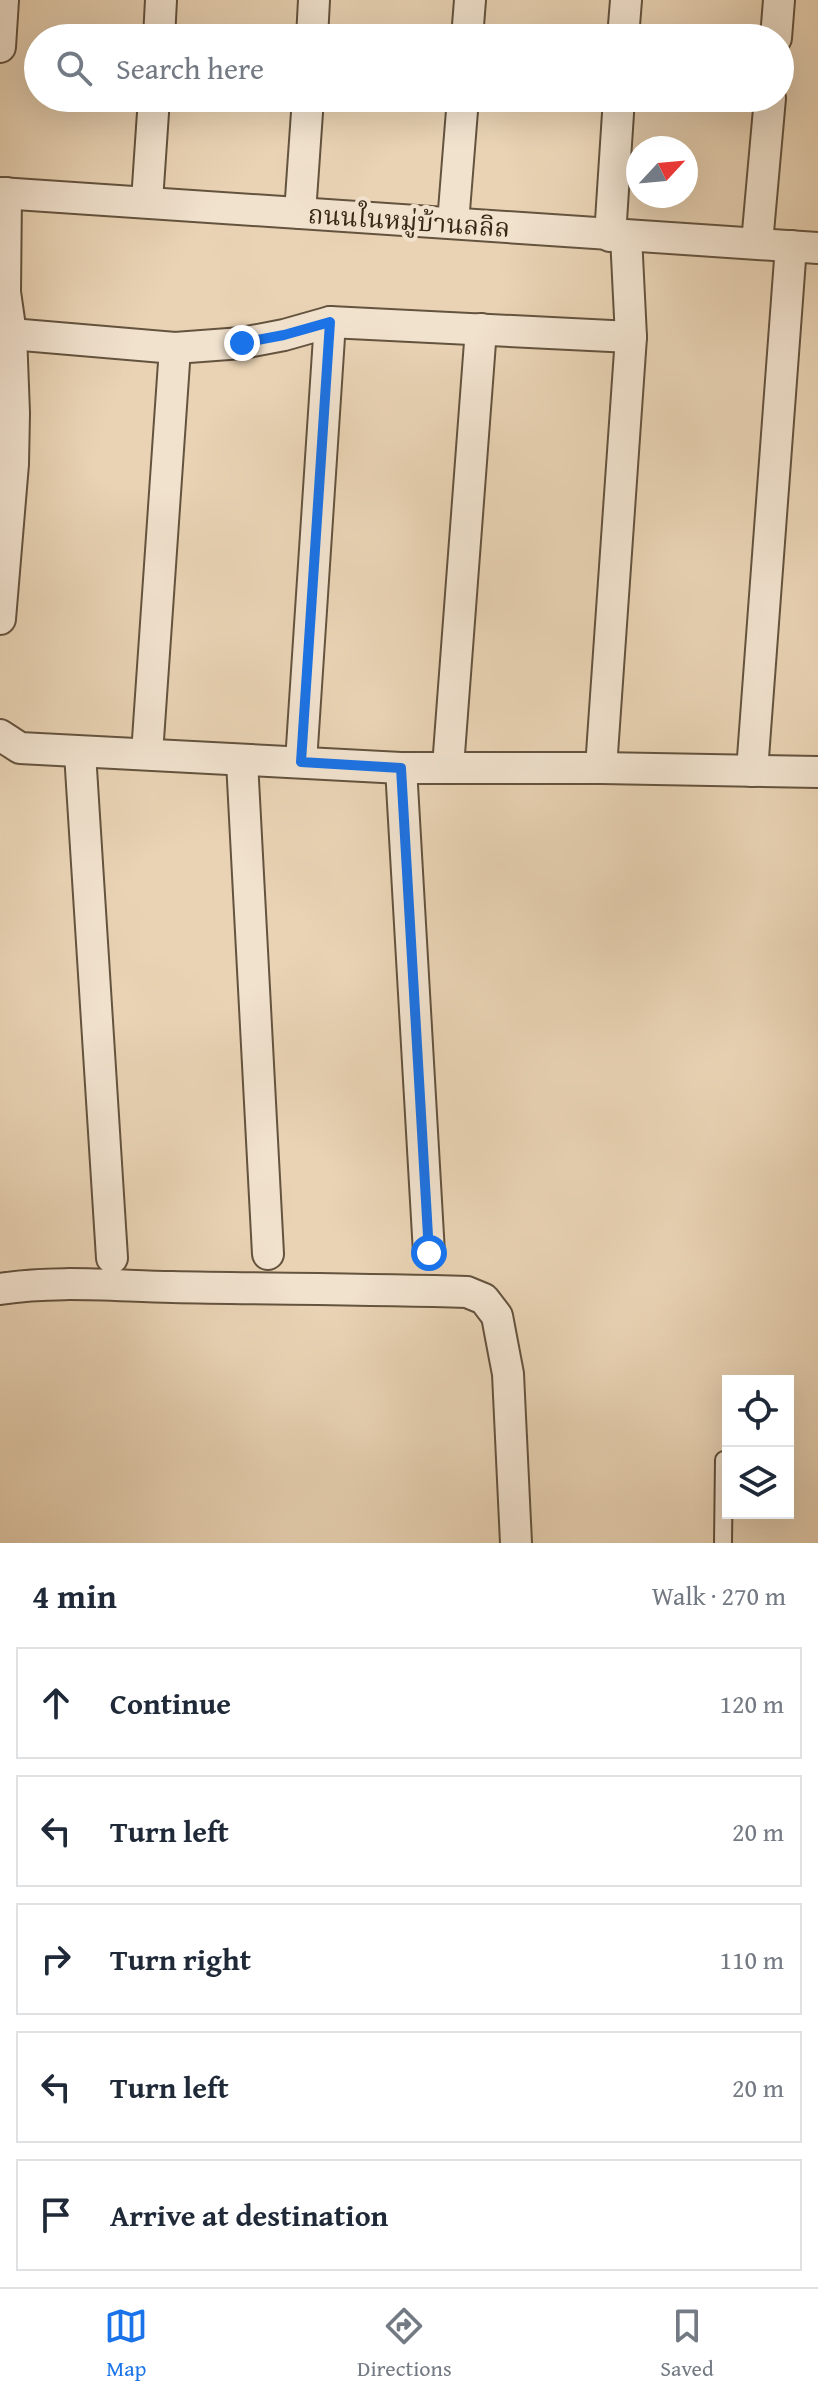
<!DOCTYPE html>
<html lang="en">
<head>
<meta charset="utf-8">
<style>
	:root { --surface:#fff; --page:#f6f6f7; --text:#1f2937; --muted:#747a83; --line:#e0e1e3; --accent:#1a73e8 }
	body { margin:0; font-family:"Gentium Book Plus","Noto Serif Thai",serif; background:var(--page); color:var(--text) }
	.controls { position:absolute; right:24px; bottom:24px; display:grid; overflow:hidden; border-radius:0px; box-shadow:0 8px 32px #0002 }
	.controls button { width:72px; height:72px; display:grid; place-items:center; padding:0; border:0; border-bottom:2px solid var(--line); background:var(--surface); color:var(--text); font:40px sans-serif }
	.compass { position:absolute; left:626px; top:136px; width:72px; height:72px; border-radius:50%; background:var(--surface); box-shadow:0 8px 32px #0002; rotate:64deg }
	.stop { position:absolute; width:24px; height:24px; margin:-18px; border:6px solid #1a73e8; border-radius:50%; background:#fff }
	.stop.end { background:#1a73e8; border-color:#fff; box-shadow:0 2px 8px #0008 }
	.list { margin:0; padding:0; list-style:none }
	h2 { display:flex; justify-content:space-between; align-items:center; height:104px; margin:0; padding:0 32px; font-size:34px }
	h2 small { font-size:26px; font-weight:400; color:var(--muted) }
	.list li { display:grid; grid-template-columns:52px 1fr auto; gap:24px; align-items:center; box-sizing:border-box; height:112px; margin:0 16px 16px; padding:0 16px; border:2px solid var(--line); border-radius:0px }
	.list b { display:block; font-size:30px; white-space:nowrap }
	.list em { font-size:26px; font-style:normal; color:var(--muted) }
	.icon { flex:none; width:44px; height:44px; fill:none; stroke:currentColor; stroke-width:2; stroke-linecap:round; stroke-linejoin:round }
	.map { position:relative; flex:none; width:818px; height:1543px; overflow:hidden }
	.search { position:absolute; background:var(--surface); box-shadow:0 8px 32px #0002; left:24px; right:24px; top:24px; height:88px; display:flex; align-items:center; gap:20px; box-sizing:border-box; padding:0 28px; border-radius:44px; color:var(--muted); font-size:30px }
	.sheet { height:744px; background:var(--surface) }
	nav { display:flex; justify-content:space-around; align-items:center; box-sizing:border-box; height:112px; border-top:2px solid var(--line); background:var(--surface); font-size:22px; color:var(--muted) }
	nav a { display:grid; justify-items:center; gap:4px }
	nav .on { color:var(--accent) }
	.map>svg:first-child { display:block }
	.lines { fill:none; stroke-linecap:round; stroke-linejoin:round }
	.lane-casing { stroke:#64533e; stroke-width:20 }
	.street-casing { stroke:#64533e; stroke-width:34 }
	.lane { stroke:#f1e2ce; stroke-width:16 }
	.street { stroke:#f1e2ce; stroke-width:30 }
	.route { stroke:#1a73e8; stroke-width:10 }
	.labels { text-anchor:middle; stroke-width:8; stroke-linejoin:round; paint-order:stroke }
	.street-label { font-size:26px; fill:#372817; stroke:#f1e2ce }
</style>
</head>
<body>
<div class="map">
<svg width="818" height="1543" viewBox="0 0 818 1543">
	<rect width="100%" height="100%" fill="#e9d3b4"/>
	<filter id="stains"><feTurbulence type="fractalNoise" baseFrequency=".0025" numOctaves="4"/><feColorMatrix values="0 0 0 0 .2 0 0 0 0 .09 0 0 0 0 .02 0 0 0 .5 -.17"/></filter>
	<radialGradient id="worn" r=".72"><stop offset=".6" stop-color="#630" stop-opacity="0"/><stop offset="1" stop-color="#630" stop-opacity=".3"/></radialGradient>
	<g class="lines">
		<defs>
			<polyline id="lane" points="723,1543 724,1460"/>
			<g id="street">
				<polyline points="159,38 161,0"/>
				<polyline points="312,38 314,0"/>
				<polyline points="467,38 470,0"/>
				<polyline points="623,38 626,0"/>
				<polyline points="776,38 779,0"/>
				<polyline points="0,47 3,0"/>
				<polyline points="0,193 818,248"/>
				<polyline points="147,201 154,98"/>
				<polyline points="300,213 308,98"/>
				<polyline points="453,223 463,98"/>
				<polyline points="610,236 619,98"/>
				<polyline points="757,243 770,98"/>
				<polyline points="11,334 175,348 242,343 284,335 330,322 631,337 626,236"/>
				<polyline points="0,619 13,464 14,413 11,334 5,292 6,193"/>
				<polyline points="0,735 20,748 401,768 601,768 818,772"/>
				<polyline points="80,753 112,1258"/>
				<polyline points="147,754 175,348"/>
				<polyline points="242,761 268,1254"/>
				<polyline points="301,762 330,322"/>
				<polyline points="448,767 481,329"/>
				<polyline points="401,768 429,1253"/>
				<polyline points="601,768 631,337"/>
				<polyline points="752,771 791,246"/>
				<path d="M0 1289C57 1280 115 1286 172 1287 270 1289 369 1289 467 1292L484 1299 497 1316 508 1374 516 1543"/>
			</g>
		</defs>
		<use href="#lane" class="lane-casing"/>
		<use href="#street" class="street-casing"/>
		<use href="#lane" class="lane"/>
		<use href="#street" class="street"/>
	</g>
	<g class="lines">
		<polyline class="route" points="242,343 284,335 330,322 301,762 401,768 429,1253"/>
	</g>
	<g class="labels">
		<g class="street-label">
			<text transform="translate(409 221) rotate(4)" y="9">ถนนในหมู่บ้านลลิล</text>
		</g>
	</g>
	<rect width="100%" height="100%" filter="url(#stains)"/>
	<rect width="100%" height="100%" fill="url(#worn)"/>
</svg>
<div class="controls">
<button><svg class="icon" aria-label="locate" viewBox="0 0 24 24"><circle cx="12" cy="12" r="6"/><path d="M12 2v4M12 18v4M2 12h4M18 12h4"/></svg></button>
<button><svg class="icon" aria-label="layers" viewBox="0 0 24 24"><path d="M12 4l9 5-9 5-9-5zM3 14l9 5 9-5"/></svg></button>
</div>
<svg class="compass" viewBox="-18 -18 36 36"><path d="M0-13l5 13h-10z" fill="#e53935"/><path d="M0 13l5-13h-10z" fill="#747a83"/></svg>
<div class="stop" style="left:429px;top:1253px"></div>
<div class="stop end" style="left:242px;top:343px"></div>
<div class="search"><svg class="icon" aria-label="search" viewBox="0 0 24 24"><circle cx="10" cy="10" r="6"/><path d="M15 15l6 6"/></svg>Search here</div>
</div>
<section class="sheet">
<h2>4 min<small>Walk · 270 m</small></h2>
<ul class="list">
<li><svg class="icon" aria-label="ahead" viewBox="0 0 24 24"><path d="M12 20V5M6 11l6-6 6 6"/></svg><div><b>Continue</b></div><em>120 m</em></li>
<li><svg class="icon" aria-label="left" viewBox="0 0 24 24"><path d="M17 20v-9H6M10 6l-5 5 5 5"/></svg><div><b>Turn left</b></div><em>20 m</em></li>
<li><svg class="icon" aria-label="right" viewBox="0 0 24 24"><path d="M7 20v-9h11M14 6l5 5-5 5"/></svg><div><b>Turn right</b></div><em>110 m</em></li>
<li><svg class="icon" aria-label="left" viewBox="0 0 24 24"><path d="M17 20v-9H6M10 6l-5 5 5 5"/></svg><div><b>Turn left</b></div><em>20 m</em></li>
<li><svg class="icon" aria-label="arrive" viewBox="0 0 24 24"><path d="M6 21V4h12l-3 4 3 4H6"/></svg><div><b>Arrive at destination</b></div></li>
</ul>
</section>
<nav>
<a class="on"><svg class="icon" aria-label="map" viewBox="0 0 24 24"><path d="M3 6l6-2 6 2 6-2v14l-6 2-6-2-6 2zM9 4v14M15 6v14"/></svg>Map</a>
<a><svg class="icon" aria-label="directions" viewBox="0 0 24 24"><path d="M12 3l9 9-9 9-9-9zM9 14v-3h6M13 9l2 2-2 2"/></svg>Directions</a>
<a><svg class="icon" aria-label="saved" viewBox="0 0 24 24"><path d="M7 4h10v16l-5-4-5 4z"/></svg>Saved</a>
</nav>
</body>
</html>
